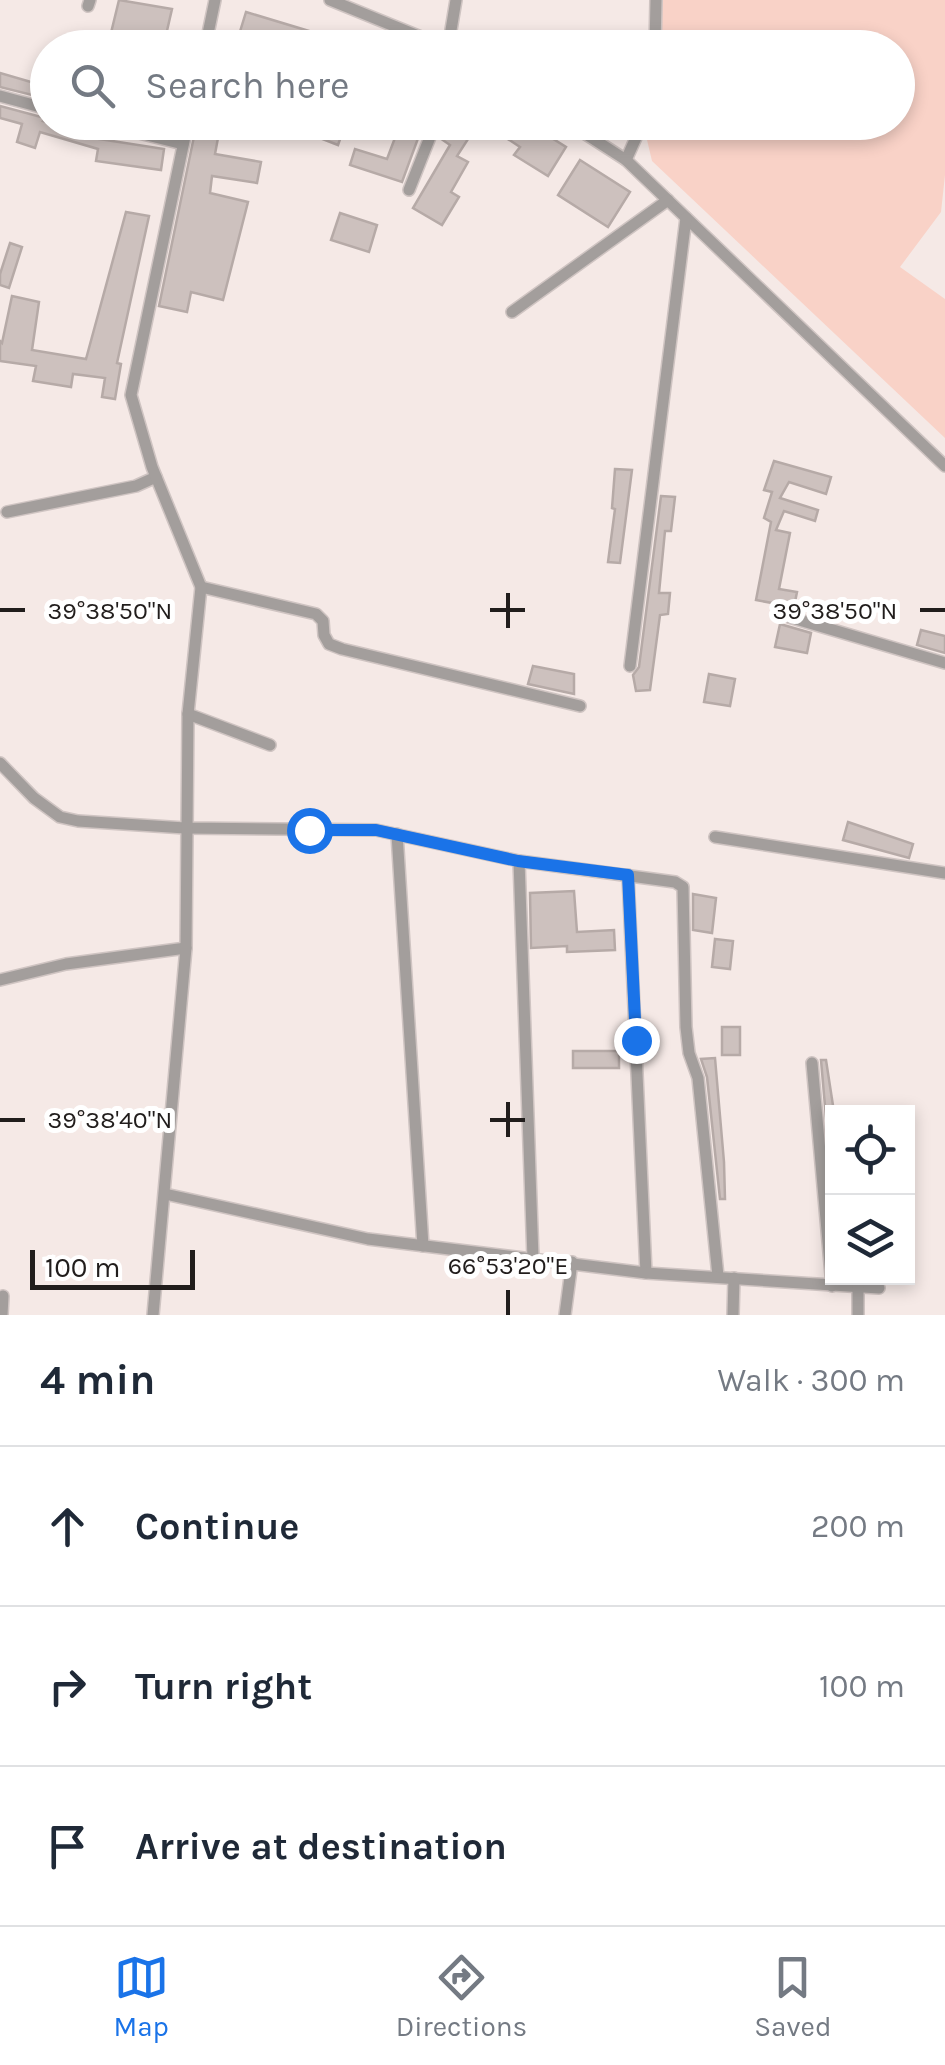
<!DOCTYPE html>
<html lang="en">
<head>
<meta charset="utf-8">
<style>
	:root { --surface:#fff; --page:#f6f6f7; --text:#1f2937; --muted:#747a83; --line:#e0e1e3; --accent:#1a73e8 }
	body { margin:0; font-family:Karla,sans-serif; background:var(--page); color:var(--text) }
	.controls { position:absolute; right:30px; bottom:30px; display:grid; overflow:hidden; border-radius:0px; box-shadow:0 5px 15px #0003 }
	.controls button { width:90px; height:90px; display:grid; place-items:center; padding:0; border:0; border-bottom:2px solid var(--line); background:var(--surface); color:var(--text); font:50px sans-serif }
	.scale { position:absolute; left:30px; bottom:25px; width:165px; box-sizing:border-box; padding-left:10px; border:5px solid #211d1c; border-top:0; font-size:28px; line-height:35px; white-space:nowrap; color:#211d1c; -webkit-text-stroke:8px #fff; paint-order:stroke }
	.stop { position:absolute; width:30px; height:30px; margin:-22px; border:8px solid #1a73e8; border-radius:50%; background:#fff }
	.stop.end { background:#1a73e8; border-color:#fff; box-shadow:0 2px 10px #0008 }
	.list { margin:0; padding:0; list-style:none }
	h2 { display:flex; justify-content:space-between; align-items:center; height:130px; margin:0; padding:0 40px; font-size:42px }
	h2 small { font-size:32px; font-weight:400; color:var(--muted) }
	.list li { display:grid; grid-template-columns:65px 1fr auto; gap:30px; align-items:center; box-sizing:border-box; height:160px; padding:0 40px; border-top:2px solid var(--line) }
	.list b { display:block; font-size:38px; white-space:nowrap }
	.list em { font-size:32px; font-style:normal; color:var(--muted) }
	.icon { flex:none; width:55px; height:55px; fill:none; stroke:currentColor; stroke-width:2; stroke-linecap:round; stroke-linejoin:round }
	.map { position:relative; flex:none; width:945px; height:1315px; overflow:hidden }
	.search { position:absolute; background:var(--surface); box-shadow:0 5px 15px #0003; left:30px; right:30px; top:30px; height:110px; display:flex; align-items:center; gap:25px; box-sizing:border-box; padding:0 35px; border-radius:55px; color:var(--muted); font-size:38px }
	.sheet { height:610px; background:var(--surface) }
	nav { display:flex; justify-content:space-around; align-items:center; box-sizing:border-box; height:140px; border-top:2px solid var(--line); background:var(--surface); font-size:28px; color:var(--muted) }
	nav a { display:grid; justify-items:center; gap:5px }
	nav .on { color:var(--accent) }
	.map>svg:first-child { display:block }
	.green { fill:#f9d2c7 }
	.building { fill:#cdc1be; stroke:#b6aaa7; stroke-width:2.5 }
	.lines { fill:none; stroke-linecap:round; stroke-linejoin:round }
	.minor-casing { stroke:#cfc4c2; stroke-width:14 }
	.minor { stroke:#a39e9c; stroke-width:11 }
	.route { stroke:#1a73e8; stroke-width:12 }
	.ticks { fill:none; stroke:#211d1c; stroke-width:4 }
	.ticks-label { font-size:25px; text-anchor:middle; fill:#211d1c; stroke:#fff; stroke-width:10; stroke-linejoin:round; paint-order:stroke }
</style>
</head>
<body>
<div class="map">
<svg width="945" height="1315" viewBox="0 0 945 1315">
	<rect width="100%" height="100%" fill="#f5e9e6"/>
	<polygon class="green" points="656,0 945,0 945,175 941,212 900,267 945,299 945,438 652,161 643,123 898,122 898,48 653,47"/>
	<g class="building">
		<polygon points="119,0 172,9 163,48 110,37"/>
		<polygon points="246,12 309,31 351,48 235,48"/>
		<polygon points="0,73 48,87 48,99 0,87"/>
		<polygon points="0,106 45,118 43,121 93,138 164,149 161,170 96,161 98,149 40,132 35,148 17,142 22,124 0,118"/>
		<polygon points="197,122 221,122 215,154 261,162 257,183 212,176 210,193 248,202 223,300 191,292 187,312 159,306"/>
		<polygon points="279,122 346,122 338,145"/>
		<polygon points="401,122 424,122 402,182 350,165 355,149 387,159"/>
		<polygon points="445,122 479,122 457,156 468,162 451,192 459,197 442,225 413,208 450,145 440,138"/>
		<polygon points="482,122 526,122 566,147 548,176 514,155 520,147"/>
		<polygon points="580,160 630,192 608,227 558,195"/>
		<polygon points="126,212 149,216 117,363 121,364 115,399 102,397 105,378 73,374 71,387 33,381 36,366 0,361 0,341 2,343 12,296 39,302 32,350 86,359"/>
		<polygon points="340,213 377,225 369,252 331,240"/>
		<polygon points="10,243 22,247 9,288 0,285 0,274"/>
		<polygon points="774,461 831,477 826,494 789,482 780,498 818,510 815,521 784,511 776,530 790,533 779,589 797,592 794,607 756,600 771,522 764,518 772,492 764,490"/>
		<polygon points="615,469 632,470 620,563 608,562 615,509 612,508"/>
		<polygon points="661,496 675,497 671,531 665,531 659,593 670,593 668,614 660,615 650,690 636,691 633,675 639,667"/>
		<polygon points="780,624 811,633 807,653 775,647"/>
		<polygon points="921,630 945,636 945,653 917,645"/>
		<polygon points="533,666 574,674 574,694 528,684"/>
		<polygon points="709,674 735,679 730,706 704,702"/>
		<polygon points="848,822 913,844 909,858 843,840"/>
		<polygon points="574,891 577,932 614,930 615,950 567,952 567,946 531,948 530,893"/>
		<polygon points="693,894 716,898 712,933 693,930"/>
		<polygon points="715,939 733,941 730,969 712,967"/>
		<rect x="722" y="1027" width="18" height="28"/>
		<rect x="573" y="1051" width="46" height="17"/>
		<polygon points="715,1058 724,1162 725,1199 720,1199 707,1077 701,1059"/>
		<polygon points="821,1060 826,1060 834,1112 832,1128 827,1129"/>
	</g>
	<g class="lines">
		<defs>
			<g id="minor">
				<polyline points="330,0 448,48"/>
				<polyline points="88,6 90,0"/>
				<polyline points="205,48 215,0"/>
				<polyline points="448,48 456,0"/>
				<polyline points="655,48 656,0"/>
				<polyline points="0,96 48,109"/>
				<polyline points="95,122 183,144"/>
				<polyline points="567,122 626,160 945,466"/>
				<polyline points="626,160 643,122"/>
				<polyline points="409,190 436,122"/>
				<polyline points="512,312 668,200"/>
				<polyline points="7,512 136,486 156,477"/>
				<polyline points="201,587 316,614 323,621 324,635 329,644 342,649 580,706"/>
				<polyline points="789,617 945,663"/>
				<polyline points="630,666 686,218"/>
				<polyline points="188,714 270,745"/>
				<polyline points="0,763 34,798 60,817 78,821 185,828 376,830 519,861 675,882 683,887 686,1027 689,1053 698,1078 718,1276"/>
				<polyline points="397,834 423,1246"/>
				<polyline points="715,837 945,873"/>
				<polyline points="519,861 533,1258"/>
				<polyline points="628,875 646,1273"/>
				<polyline points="0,980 66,964 186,948"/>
				<polyline points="812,1063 832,1286"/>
				<polyline points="165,1194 368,1239 646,1273 879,1288"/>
				<polyline points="2,1315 3,1296"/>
				<polyline points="153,1315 186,948 188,714 201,587 152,467 131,395 188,122"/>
				<polyline points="565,1315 572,1262"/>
				<polyline points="733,1315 734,1278"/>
				<polyline points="858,1315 858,1288"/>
			</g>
		</defs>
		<use href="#minor" class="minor-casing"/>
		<use href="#minor" class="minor"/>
	</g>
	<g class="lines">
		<polyline class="route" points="309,830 376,830 518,861 628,875 636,1040"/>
	</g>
	<path class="ticks" d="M508 593V628M0 610H25M490 610H525M920 610H945M508 1102V1137M0 1120H25M490 1120H525M508 1290V1315"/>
	<g class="ticks-label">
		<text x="110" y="619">39°38'50"N</text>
		<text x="835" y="619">39°38'50"N</text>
		<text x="110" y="1128">39°38'40"N</text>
		<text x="508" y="1274">66°53'20"E</text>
	</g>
</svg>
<div class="controls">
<button><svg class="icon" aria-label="locate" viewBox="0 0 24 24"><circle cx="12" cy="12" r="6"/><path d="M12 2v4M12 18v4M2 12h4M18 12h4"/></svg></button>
<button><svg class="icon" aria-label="layers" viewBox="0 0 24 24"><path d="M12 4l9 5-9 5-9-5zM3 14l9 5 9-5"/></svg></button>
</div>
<div class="scale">100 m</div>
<div class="stop" style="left:309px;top:830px"></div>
<div class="stop end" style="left:636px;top:1040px"></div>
<div class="search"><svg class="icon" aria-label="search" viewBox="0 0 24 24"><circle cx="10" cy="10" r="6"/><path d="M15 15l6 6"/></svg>Search here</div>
</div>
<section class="sheet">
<h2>4 min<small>Walk · 300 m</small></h2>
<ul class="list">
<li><svg class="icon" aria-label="ahead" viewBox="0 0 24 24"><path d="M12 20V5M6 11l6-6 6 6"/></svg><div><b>Continue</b></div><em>200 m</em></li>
<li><svg class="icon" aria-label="right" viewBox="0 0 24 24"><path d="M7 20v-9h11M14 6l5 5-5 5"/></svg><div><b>Turn right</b></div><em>100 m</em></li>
<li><svg class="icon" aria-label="arrive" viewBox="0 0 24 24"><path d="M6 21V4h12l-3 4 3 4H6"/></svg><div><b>Arrive at destination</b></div></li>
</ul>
</section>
<nav>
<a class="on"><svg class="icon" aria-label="map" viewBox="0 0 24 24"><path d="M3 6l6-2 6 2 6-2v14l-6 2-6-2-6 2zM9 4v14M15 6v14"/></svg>Map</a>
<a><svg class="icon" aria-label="directions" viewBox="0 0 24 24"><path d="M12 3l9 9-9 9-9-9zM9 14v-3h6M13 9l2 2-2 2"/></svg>Directions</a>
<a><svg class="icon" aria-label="saved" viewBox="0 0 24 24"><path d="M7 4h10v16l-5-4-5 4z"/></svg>Saved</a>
</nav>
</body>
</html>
